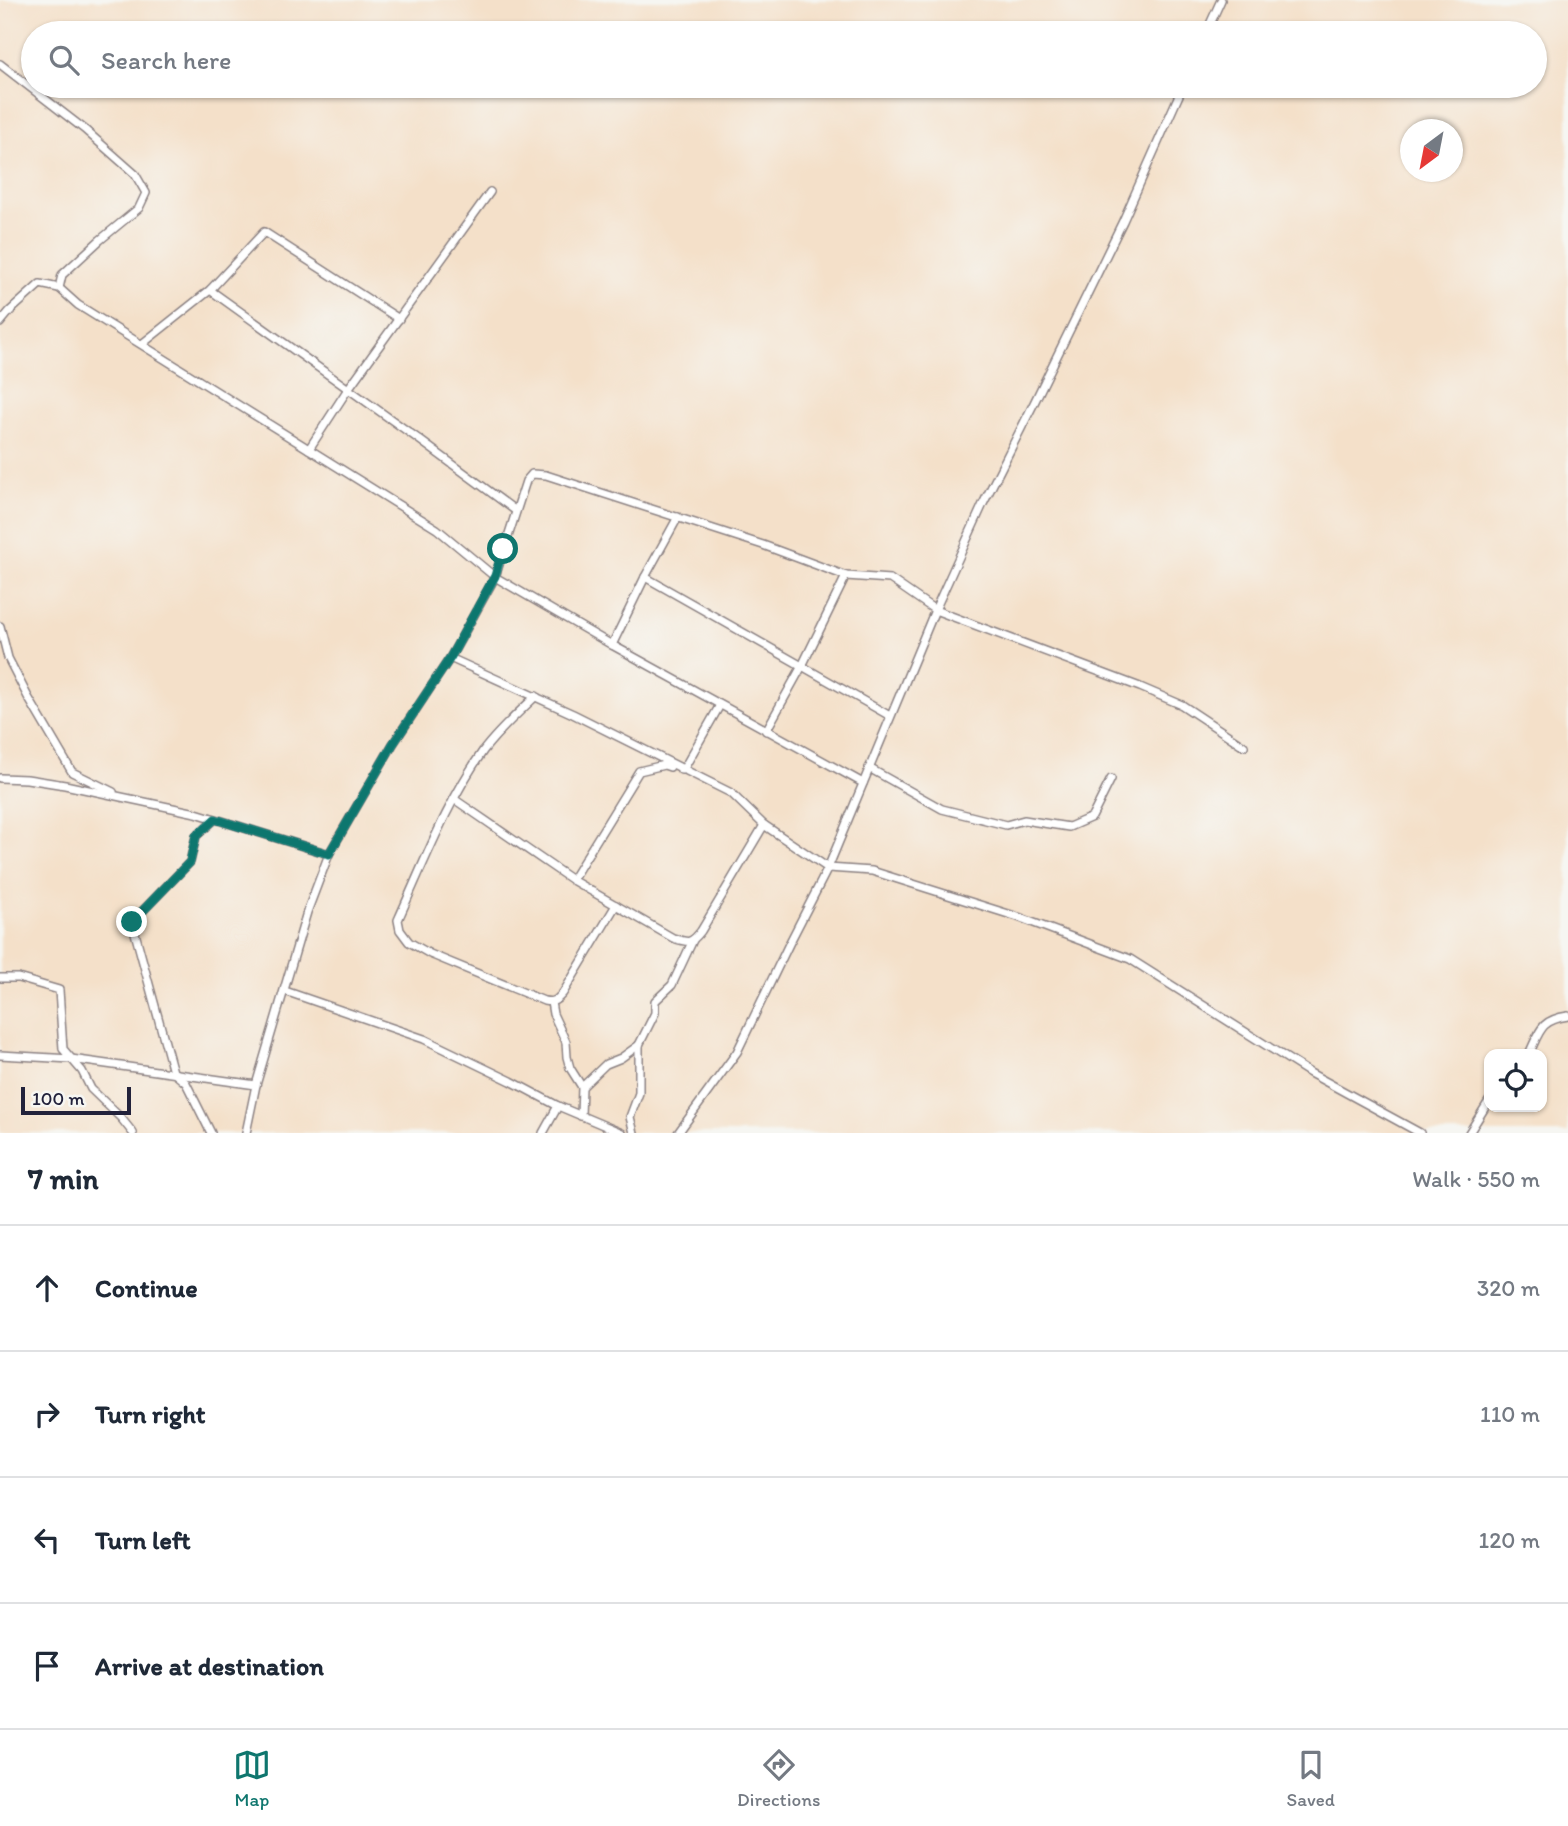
<!DOCTYPE html>
<html lang="en">
<head>
<meta charset="utf-8">
<style>
	:root { --surface:#fff; --page:#f2f2f3; --text:#1f2937; --muted:#747a83; --line:#e0e1e3; --accent:#0f766e }
	body { margin:0; font-family:Itim,sans-serif; background:var(--page); color:var(--text) }
	.controls { position:absolute; right:21px; bottom:21px; display:grid; overflow:hidden; border-radius:14px; box-shadow:0 2px 5px #0004 }
	.controls button { width:63px; height:63px; display:grid; place-items:center; padding:0; border:0; border-bottom:2px solid var(--line); background:var(--surface); color:var(--text); font:35px sans-serif }
	.compass { position:absolute; left:1400px; top:119px; width:63px; height:63px; border-radius:50%; background:var(--surface); box-shadow:0 2px 5px #0004; rotate:212deg }
	.scale { position:absolute; left:21px; bottom:18px; width:110px; box-sizing:border-box; padding-left:7px; border:4px solid #22223b; border-top:0; font-size:19px; line-height:24px; white-space:nowrap; color:#22223b; -webkit-text-stroke:5px #f6f6f2; paint-order:stroke }
	.stop { position:absolute; width:21px; height:21px; margin:-16px; border:5px solid #0f766e; border-radius:50%; background:#fff }
	.stop.end { background:#0f766e; border-color:#fff; box-shadow:0 2px 7px #0008 }
	.list { margin:0; padding:0; list-style:none }
	h2 { display:flex; justify-content:space-between; align-items:center; height:91px; margin:0; padding:0 28px; font-size:30px }
	h2 small { font-size:23px; font-weight:400; color:var(--muted) }
	.list li { display:grid; grid-template-columns:46px 1fr auto; gap:21px; align-items:center; box-sizing:border-box; height:126px; padding:0 28px; border-top:2px solid var(--line) }
	.list b { display:block; font-size:26px; white-space:nowrap }
	.list em { font-size:23px; font-style:normal; color:var(--muted) }
	.icon { flex:none; width:38px; height:38px; fill:none; stroke:currentColor; stroke-width:2; stroke-linecap:round; stroke-linejoin:round }
	.map { position:relative; flex:none; width:1568px; height:1133px; overflow:hidden }
	.search { position:absolute; background:var(--surface); box-shadow:0 2px 5px #0004; left:21px; right:21px; top:21px; height:77px; display:flex; align-items:center; gap:18px; box-sizing:border-box; padding:0 24px; border-radius:38px; color:var(--muted); font-size:26px }
	.sheet { height:595px; background:var(--surface) }
	nav { display:flex; justify-content:space-around; align-items:center; box-sizing:border-box; height:98px; border-top:2px solid var(--line); background:var(--surface); font-size:19px; color:var(--muted) }
	nav a { display:grid; justify-items:center; gap:4px }
	nav .on { color:var(--accent) }
	.map>svg:first-child { display:block }
	.lines { fill:none; stroke-linecap:round; stroke-linejoin:round }
	.minor-casing { stroke:#8b8182; stroke-width:10 }
	.minor { stroke:#fff; stroke-width:7 }
	.route { stroke:#0f766e; stroke-width:9 }
</style>
</head>
<body>
<div class="map">
<svg width="1568" height="1133" viewBox="0 0 1568 1133">
	<rect width="100%" height="100%" fill="#f6f6f2"/>
	<filter id="ink" filterUnits="userSpaceOnUse"><feTurbulence type="fractalNoise" baseFrequency=".0143" numOctaves="2"/><feDisplacementMap in="SourceGraphic" scale="14" xChannelSelector="R" yChannelSelector="G"/><feConvolveMatrix kernelMatrix="1 2 1 2 8 2 1 2 1" color-interpolation-filters="sRGB"/></filter>
	<filter id="wash" filterUnits="userSpaceOnUse"><feTurbulence type="fractalNoise" baseFrequency=".00686" numOctaves="4" result="noise"/><feDisplacementMap in="SourceGraphic" scale="28" xChannelSelector="R" yChannelSelector="G"/><feGaussianBlur stdDeviation="1.57" result="paint"/><feColorMatrix in="noise" values="0 0 0 0 0 0 0 0 0 0 0 0 0 0 0 0 0 1.4 0 .05"/><feComposite in="paint" operator="in"/></filter>
	<g filter="url(#wash)">
		<rect width="100%" height="100%" fill="#f4e0c9"/>
	</g>
	<g filter="url(#ink)">
		<g class="lines">
			<defs>
				<g id="minor">
					<polyline points="1206,33 1221,0"/>
					<polyline points="0,64 84,129 135,174 146,193 139,208 100,240 62,275 59,288"/>
					<polyline points="210,290 417,438 516,511"/>
					<polyline points="0,323 10,311 40,284 59,288 78,305 437,529 495,577 612,645 863,783"/>
					<polyline points="142,344 210,290 264,232 399,319"/>
					<polyline points="309,449 348,389 490,192"/>
					<polyline points="645,577 890,716"/>
					<polyline points="0,626 8,658 28,697 72,772 113,792"/>
					<polyline points="612,645 645,577 678,517"/>
					<polyline points="450,658 573,714 731,793 764,825 828,868 872,871 1018,917 1130,959 1310,1073 1420,1133"/>
					<path d="M536 696C518 713 498 731 483 751 447 802 424 863 398 920L400 930 409 942 430 954 544 1001C554 1003 557 1000 563 993L616 905"/>
					<polyline points="766,731 802,666 846,576"/>
					<polyline points="869,768 942,809 1006,825 1024,820 1069,827 1092,817 1111,779"/>
					<polyline points="681,770 683,770 720,705"/>
					<polyline points="0,778 27,779 65,785 196,813 329,854"/>
					<path d="M454 799 572 880 673 938C689 943 691 944 701 931L764 825"/>
					<polyline points="572,880 639,771 664,765 670,767"/>
					<polyline points="0,978 18,978 59,990 63,1049 82,1071 91,1089 121,1118 133,1133"/>
					<polyline points="285,991 424,1039 511,1081 558,1106 622,1133"/>
					<polyline points="551,1002 553,1014 566,1042 567,1057 570,1068 582,1087"/>
					<path d="M1529 1054C1540 1031 1540 1020 1568 1016"/>
					<polyline points="0,1055 71,1059 256,1085"/>
					<polyline points="581,1116 582,1087 606,1064 621,1058 639,1045"/>
					<polyline points="211,1133 186,1083 173,1072 132,922 190,862 196,836 215,819"/>
					<polyline points="246,1133 256,1085 307,912 329,854 393,744 450,658 495,577 526,481 532,474 546,475 763,545 846,576 890,579 935,610 1140,687 1182,705 1244,746"/>
					<polyline points="543,1133 558,1106"/>
					<polyline points="634,1133 630,1117 639,1093 639,1045 655,1013 655,1001 672,985 693,940"/>
					<polyline points="678,1133 737,1052 789,944 828,868 935,610 983,504 1034,403 1123,221 1183,86"/>
					<polyline points="1469,1133 1489,1101"/>
				</g>
			</defs>
			<use href="#minor" class="minor-casing"/>
			<use href="#minor" class="minor"/>
		</g>
	</g>
	<g class="lines" filter="url(#ink)">
		<polyline class="route" points="132,922 190,862 196,836 215,819 329,854 393,744 450,658 495,576 503,549"/>
	</g>
</svg>
<div class="controls">
<button><svg class="icon" aria-label="locate" viewBox="0 0 24 24"><circle cx="12" cy="12" r="6"/><path d="M12 2v4M12 18v4M2 12h4M18 12h4"/></svg></button>
</div>
<svg class="compass" viewBox="-18 -18 36 36"><path d="M0-13l5 13h-10z" fill="#e53935"/><path d="M0 13l5-13h-10z" fill="#747a83"/></svg>
<div class="scale">100 m</div>
<div class="stop" style="left:503px;top:549px"></div>
<div class="stop end" style="left:132px;top:922px"></div>
<div class="search"><svg class="icon" aria-label="search" viewBox="0 0 24 24"><circle cx="10" cy="10" r="6"/><path d="M15 15l6 6"/></svg>Search here</div>
</div>
<section class="sheet">
<h2>7 min<small>Walk · 550 m</small></h2>
<ul class="list">
<li><svg class="icon" aria-label="ahead" viewBox="0 0 24 24"><path d="M12 20V5M6 11l6-6 6 6"/></svg><div><b>Continue</b></div><em>320 m</em></li>
<li><svg class="icon" aria-label="right" viewBox="0 0 24 24"><path d="M7 20v-9h11M14 6l5 5-5 5"/></svg><div><b>Turn right</b></div><em>110 m</em></li>
<li><svg class="icon" aria-label="left" viewBox="0 0 24 24"><path d="M17 20v-9H6M10 6l-5 5 5 5"/></svg><div><b>Turn left</b></div><em>120 m</em></li>
<li><svg class="icon" aria-label="arrive" viewBox="0 0 24 24"><path d="M6 21V4h12l-3 4 3 4H6"/></svg><div><b>Arrive at destination</b></div></li>
</ul>
</section>
<nav>
<a class="on"><svg class="icon" aria-label="map" viewBox="0 0 24 24"><path d="M3 6l6-2 6 2 6-2v14l-6 2-6-2-6 2zM9 4v14M15 6v14"/></svg>Map</a>
<a><svg class="icon" aria-label="directions" viewBox="0 0 24 24"><path d="M12 3l9 9-9 9-9-9zM9 14v-3h6M13 9l2 2-2 2"/></svg>Directions</a>
<a><svg class="icon" aria-label="saved" viewBox="0 0 24 24"><path d="M7 4h10v16l-5-4-5 4z"/></svg>Saved</a>
</nav>
</body>
</html>
